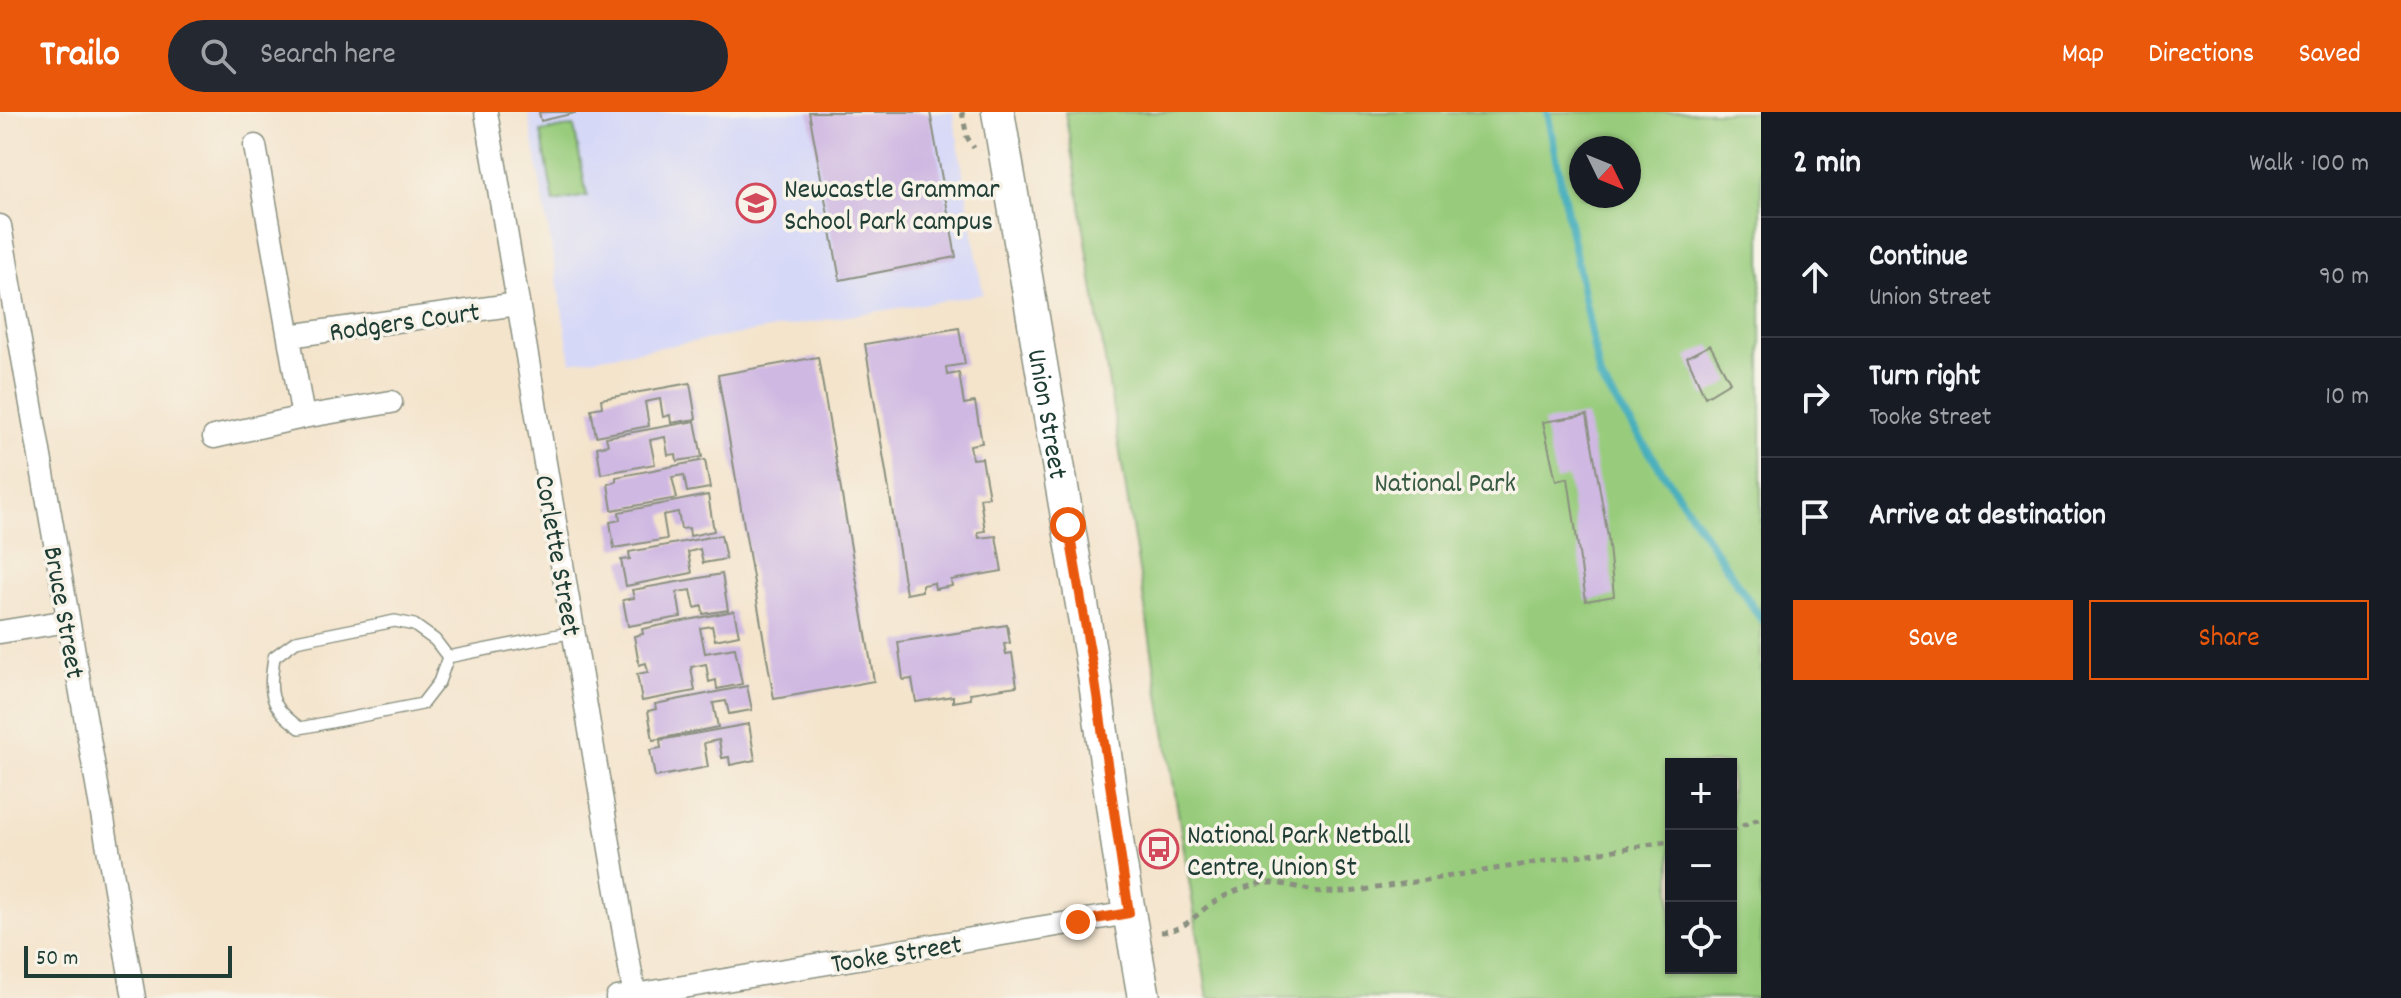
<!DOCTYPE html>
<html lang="en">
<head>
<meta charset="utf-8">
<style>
	:root { --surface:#171b24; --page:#242831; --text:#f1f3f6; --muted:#9ea1a6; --line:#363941; --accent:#ea580c }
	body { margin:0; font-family:Dekko,sans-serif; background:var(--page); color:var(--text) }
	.controls { position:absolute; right:24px; bottom:24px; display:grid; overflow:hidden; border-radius:0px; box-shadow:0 2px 6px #0004 }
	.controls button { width:72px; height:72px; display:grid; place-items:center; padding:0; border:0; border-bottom:2px solid var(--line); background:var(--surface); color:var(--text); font:40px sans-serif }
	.compass { position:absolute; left:1569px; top:24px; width:72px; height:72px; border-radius:50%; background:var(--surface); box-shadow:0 2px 6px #0004; rotate:133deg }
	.scale { position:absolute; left:24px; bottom:20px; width:208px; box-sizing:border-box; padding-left:8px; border:4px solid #1f3d34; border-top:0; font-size:22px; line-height:28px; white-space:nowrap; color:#1f3d34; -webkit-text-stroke:6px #f7f3e8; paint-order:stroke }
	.stop { position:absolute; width:24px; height:24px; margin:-18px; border:6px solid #ea580c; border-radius:50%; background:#fff }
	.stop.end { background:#ea580c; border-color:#fff; box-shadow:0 2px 8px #0008 }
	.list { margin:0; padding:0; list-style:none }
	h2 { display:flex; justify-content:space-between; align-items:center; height:104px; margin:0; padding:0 32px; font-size:34px }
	h2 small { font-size:26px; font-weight:400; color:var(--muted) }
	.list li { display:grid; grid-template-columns:52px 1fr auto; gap:24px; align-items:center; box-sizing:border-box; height:120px; padding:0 32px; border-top:2px solid var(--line) }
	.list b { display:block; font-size:30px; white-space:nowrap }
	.list p { margin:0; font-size:26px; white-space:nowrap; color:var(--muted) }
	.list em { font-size:26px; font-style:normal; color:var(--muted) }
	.actions { display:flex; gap:16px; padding:24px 32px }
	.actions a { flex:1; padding:18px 0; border:2px solid var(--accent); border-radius:0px; text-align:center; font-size:28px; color:var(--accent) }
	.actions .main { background:var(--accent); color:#fff }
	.icon { flex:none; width:44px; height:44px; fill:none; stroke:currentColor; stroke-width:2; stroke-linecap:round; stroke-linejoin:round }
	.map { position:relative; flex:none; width:1761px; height:886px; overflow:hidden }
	header { display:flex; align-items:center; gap:48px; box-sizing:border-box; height:112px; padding:0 40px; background:var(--accent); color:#fff }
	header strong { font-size:38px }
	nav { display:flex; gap:44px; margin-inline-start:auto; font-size:28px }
	.search { width:560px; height:72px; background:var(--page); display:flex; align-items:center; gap:20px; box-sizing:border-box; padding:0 28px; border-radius:44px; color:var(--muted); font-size:30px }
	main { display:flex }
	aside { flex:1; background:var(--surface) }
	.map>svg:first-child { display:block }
	.built { fill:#d6d8f8 }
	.green { fill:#98cc7c; stroke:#5c8458; stroke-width:2; fill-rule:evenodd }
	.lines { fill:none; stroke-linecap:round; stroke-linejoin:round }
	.stream { stroke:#3cabb9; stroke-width:8 }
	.building { fill:#cfb8e2 }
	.lane-casing { stroke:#8a9080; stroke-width:14 }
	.street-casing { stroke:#8a9080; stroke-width:25 }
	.secondary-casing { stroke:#8a9080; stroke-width:35 }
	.path { stroke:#8a9080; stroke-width:5; stroke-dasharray:6 6; stroke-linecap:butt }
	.lane { stroke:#fff; stroke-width:11 }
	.street { stroke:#fff; stroke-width:22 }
	.secondary { stroke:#fff; stroke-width:32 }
	.route { stroke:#ea580c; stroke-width:10 }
	.labels { text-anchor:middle; stroke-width:7; stroke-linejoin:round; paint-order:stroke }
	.poi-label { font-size:28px; fill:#1f3d34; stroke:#f7f3e8; text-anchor:start }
	.street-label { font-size:28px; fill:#1f3d34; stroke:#f7f3e8 }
	.park-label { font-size:28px; fill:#375a42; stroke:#f7f3e8 }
</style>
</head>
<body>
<header>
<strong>Trailo</strong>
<div class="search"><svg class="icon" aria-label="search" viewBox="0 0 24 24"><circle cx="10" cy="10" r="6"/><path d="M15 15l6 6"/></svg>Search here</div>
<nav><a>Map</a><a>Directions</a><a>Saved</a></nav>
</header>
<main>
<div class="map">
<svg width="1761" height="886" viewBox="0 0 1761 886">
	<rect width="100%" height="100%" fill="#f7f3e8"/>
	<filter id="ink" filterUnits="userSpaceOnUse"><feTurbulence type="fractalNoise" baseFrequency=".0125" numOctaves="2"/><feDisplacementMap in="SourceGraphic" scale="16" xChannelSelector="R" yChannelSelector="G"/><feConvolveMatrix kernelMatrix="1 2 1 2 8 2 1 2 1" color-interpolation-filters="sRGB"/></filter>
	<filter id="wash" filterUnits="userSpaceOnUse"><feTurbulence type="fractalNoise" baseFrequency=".006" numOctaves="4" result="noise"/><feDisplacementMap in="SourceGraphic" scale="32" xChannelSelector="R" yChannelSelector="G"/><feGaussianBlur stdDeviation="1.8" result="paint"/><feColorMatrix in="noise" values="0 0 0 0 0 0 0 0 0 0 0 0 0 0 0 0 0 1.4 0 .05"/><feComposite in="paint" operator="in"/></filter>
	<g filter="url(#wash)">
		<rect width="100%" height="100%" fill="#f4e4cc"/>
		<polygon class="built" points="528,0 953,0 983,182 571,250"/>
		<g class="green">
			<path d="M1065 0H1761V886H1208ZM1581 36H1629V84H1581ZM1671 652H1731V856H1671Z"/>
			<polygon points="574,14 587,84 554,90 541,20"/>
		</g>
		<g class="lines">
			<polyline class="stream" points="1547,0 1600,266 1761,507"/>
		</g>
		<g id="blocks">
			<g class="building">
				<polygon points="539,0 575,0 575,1 541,9"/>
				<polygon points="809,0 930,0 956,145 840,168"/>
				<polygon points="959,216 965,252 946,255 947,263 959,261 964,292 975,290 982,331 970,333 972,347 982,346 989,385 980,386 985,419 978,420 979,426 996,424 1002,459 951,468 952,474 935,477 934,471 922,473 922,479 906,482 865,232"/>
				<polygon points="1710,233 1730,270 1705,285 1687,245"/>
				<polygon points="818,245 874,569 774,587 718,263"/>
				<polygon points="690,271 696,307 671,311 670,303 663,305 660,287 645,290 649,314 596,324 591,297 602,295 601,287"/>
				<polygon points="1587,303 1608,425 1614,484 1586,489 1568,366 1556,369 1543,310"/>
				<polygon points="695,309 702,345 677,349 676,342 668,343 665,325 650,328 655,352 601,362 597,335 608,333 606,325"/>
				<polygon points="705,348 710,376 687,380 684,363 672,365 677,386 612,398 608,372 616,370 616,365"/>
				<polygon points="708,383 714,419 690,424 689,416 681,417 678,400 663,403 667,427 614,436 610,410 620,408 619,400"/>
				<polygon points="721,423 726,447 703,451 700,437 688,440 692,461 626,474 621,448 630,447 629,440"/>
				<polygon points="722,462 728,498 703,502 702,494 695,496 691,478 677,480 681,505 628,514 623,488 634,486 632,478"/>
				<polygon points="734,499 739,523 715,528 712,514 700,516 705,541 735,536 742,572 717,577 716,568 709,570 706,552 691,555 695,579 642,589 637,562 648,560 646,551 639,553 634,524 643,522 642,517"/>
				<polygon points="1007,513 1010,531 1004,532 1006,542 1012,541 1017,574 970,581 971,587 953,590 953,584 916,590 912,567 903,568 898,530"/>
				<polygon points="747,574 752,598 729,602 726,589 713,591 718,615 653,628 648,599 656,597 655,592"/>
				<polygon points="749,612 755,648 730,653 729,645 722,646 719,628 704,631 708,655 655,665 650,638 661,636 660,628"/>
			</g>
		</g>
	</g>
	<g filter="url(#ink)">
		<use href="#blocks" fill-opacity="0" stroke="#8a9080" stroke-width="2"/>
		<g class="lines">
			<defs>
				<path id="lane" d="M448 545 435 528 414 513 395 509 296 529 274 545C269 582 268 593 300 616L422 592 439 570 448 545 573 520"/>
				<g id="street">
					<polyline points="486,0 635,886"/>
					<polyline points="255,34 303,305"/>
					<polyline points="0,114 134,886"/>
					<polyline points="289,224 518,192"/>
					<polyline points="214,325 303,305 391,290"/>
					<polyline points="0,520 68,509"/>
					<polyline points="617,886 1129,801"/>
				</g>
				<g id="secondary">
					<path id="s1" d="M998 0 1094 563 1119 742 1144 886"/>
				</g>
			</defs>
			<use href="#lane" class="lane-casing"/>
			<use href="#street" class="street-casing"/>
			<use href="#secondary" class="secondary-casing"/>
			<g class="path">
				<polyline points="962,0 967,25 974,36"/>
				<polyline points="1731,719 1761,706"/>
				<path d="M1161 820C1184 818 1191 807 1208 794 1220 786 1234 779 1247 775 1272 766 1289 774 1314 779 1328 781 1343 780 1357 779L1671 729"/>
			</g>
			<use href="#lane" class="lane"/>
			<use href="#street" class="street"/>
			<use href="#secondary" class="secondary"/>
		</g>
	</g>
	<g class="lines" filter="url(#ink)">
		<polyline class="route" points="1068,413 1094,563 1129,801 1078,810"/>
	</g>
	<defs>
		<symbol id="school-ring" viewBox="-11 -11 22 22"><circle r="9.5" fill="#f7f3e8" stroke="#d1495b" stroke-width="1.5"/><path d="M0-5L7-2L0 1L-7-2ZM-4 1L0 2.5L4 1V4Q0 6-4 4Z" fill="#d1495b"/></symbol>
		<symbol id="bus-ring" viewBox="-11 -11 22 22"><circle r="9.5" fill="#f7f3e8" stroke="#d1495b" stroke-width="1.5"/><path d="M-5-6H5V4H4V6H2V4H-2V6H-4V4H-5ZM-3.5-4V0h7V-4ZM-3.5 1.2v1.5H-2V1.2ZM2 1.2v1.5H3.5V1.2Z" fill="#d1495b"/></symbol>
	</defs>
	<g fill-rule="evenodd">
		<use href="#school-ring" x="734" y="69" width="44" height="44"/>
		<use href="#bus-ring" x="1137" y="715" width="44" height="44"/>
	</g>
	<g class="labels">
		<g class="poi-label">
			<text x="784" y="85">Newcastle Grammar<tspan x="784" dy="32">School Park campus</tspan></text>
			<text x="1187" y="731">National Park Netball<tspan x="1187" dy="32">Centre, Union St</tspan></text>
		</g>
		<g class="street-label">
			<text transform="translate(404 208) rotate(-8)" y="10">Rodgers Court</text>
			<text dy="10" stroke="none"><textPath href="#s1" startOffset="306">Union Street</textPath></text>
			<text transform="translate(560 443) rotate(80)" y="10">Corlette Street</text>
			<text transform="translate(66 500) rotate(80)" y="10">Bruce Street</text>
			<text transform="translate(896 840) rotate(-9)" y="10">Tooke Street</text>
		</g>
		<g class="park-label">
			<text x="1445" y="379">National Park</text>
		</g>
	</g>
</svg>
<div class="controls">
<button>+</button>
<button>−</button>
<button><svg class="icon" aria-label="locate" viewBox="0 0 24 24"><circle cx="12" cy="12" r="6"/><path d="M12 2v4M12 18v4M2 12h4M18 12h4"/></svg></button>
</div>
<svg class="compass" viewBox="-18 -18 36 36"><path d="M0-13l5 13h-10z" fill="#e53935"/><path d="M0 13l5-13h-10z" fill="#9ea1a6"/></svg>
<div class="scale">50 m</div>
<div class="stop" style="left:1068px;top:413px"></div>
<div class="stop end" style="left:1078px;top:810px"></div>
</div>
<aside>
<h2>2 min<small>Walk · 100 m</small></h2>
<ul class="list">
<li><svg class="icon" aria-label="ahead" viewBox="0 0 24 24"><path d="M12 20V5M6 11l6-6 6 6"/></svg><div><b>Continue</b><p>Union Street</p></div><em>90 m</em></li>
<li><svg class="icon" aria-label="right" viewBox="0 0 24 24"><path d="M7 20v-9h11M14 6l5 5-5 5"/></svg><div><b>Turn right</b><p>Tooke Street</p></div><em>10 m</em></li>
<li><svg class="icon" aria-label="arrive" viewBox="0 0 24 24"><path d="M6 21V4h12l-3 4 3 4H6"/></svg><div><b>Arrive at destination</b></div></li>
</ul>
<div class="actions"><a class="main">Save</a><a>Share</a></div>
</aside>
</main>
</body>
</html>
